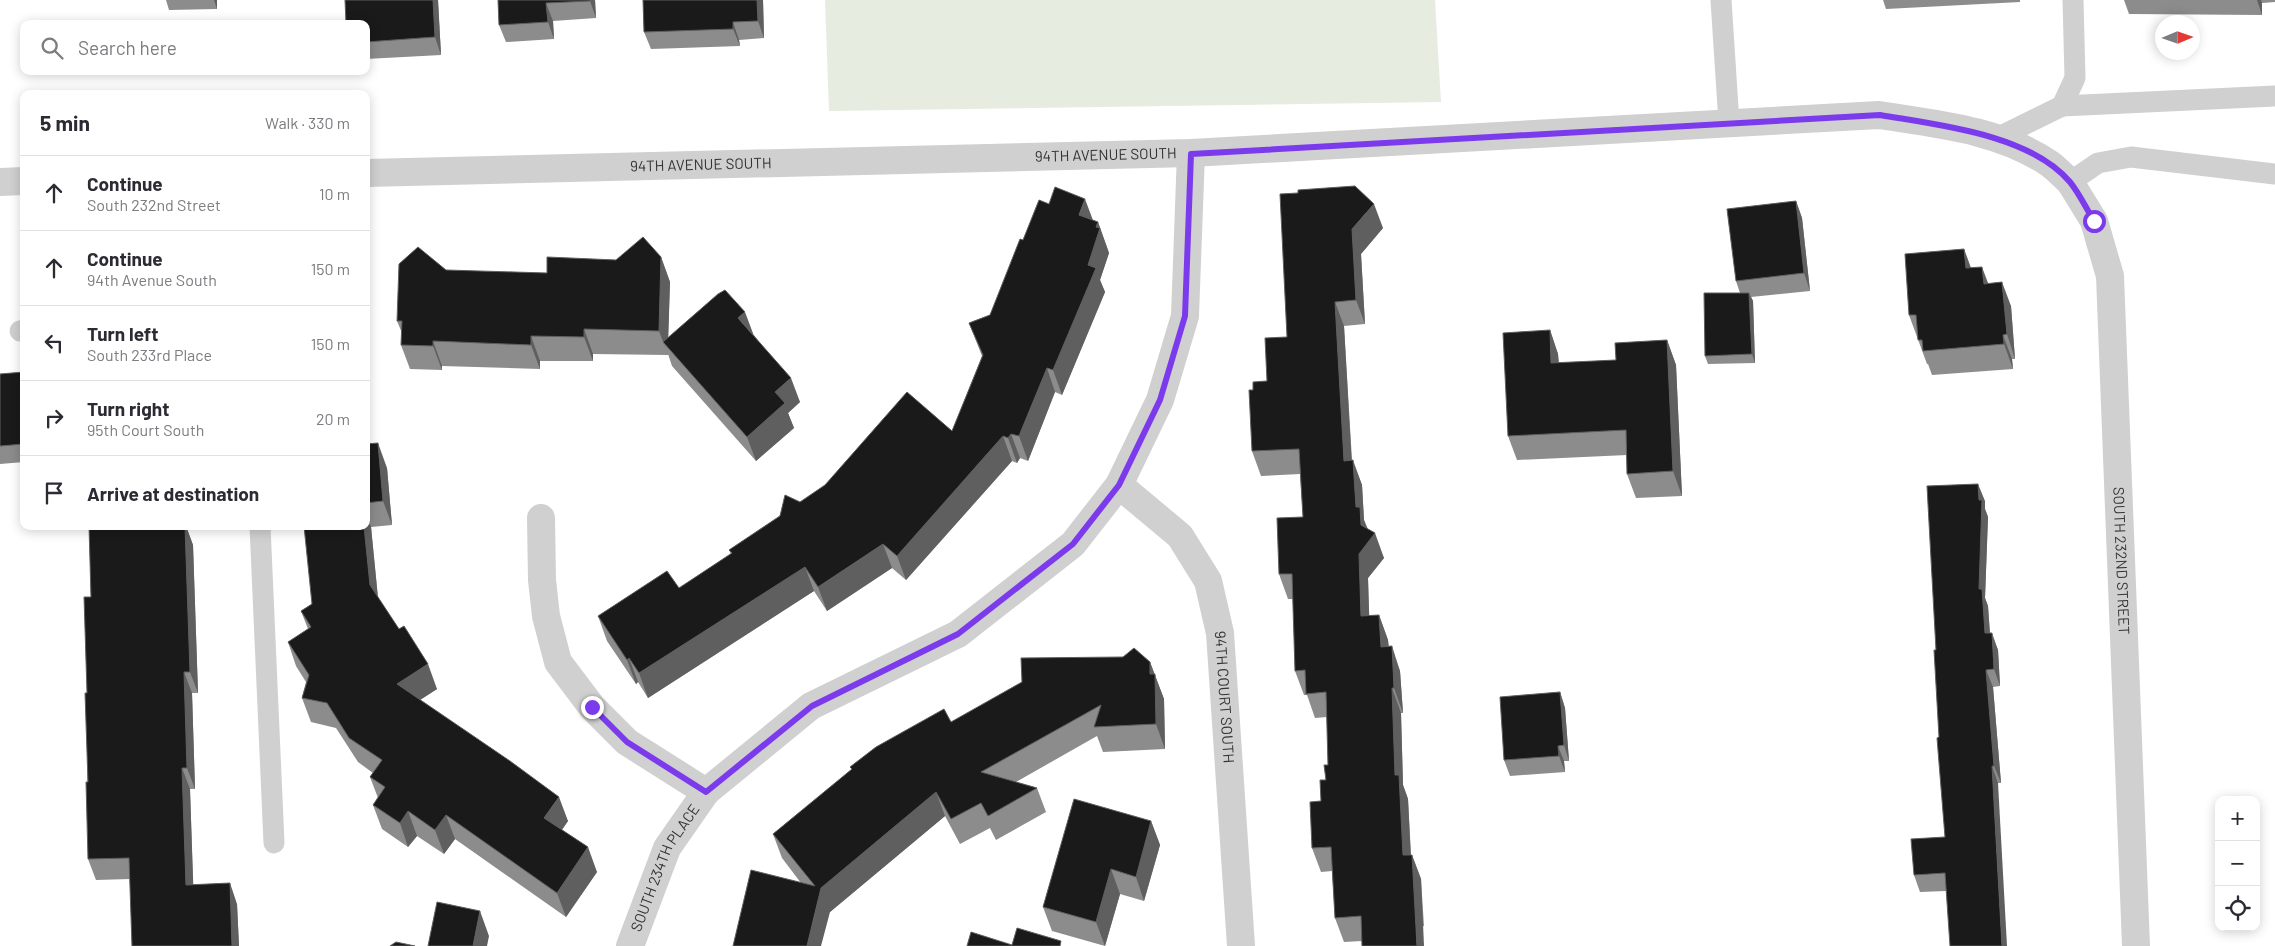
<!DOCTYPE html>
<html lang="en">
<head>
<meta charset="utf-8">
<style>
	:root { --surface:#fff; --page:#f7f7f7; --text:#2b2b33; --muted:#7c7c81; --line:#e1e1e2 }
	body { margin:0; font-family:Barlow,sans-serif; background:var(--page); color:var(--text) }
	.controls { position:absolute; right:15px; bottom:15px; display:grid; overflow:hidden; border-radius:10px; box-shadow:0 2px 12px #0003 }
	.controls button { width:45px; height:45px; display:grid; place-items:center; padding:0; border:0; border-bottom:1px solid var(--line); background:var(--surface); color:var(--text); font:25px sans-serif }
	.compass { position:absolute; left:2155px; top:15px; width:45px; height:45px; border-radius:50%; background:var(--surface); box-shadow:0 2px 12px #0003; rotate:88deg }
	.stop { position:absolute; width:15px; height:15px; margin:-11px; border:4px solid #7c3aed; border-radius:50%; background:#fff }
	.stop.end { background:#7c3aed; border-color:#fff; box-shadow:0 1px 5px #0008 }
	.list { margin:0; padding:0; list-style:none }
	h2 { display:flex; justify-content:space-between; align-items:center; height:65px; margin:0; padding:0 20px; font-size:21px }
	h2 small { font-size:16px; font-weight:400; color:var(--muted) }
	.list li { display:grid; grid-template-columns:32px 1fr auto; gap:15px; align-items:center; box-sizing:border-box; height:75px; padding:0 20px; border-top:1px solid var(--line) }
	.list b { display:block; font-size:19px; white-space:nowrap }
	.list p { margin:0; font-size:16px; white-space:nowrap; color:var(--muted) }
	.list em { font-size:16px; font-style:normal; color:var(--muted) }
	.icon { flex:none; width:28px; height:28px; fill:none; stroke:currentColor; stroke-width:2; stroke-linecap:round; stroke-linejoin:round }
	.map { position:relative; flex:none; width:2275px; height:946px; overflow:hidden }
	.search { position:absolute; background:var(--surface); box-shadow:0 2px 12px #0003; left:20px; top:20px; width:350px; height:55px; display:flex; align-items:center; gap:12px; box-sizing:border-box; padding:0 18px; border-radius:10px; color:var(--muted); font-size:19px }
	.panel { position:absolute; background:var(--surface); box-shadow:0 2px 12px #0003; left:20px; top:90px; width:350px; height:440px; border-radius:10px }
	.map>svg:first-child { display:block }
	.green { fill:#e6ecdf }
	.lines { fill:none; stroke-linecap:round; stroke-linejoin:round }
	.service { stroke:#d0d0d0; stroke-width:21 }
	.minor { stroke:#d0d0d0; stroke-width:28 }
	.tertiary { stroke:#d0d0d0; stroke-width:28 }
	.wall { fill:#8c8c8c }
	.shaded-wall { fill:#5f5f5f }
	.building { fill:#1a1a1a; stroke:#5f5f5f }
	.route { stroke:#7c3aed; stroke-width:6 }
	.labels { text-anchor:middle; stroke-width:5; stroke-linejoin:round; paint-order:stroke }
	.street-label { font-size:15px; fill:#333; stroke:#fff }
</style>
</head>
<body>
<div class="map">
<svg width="2275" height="946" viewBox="0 0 2275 946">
	<rect width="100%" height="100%" fill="#fff"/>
	<polygon class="green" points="825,0 1435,0 1441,102 829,111"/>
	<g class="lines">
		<g class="service">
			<polyline points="1721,0 1729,123"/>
			<polyline points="2062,106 2275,96"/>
			<polyline points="1995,139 2062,106 2075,78 2073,0"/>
			<polyline points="2070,182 2098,163 2131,157 2275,174"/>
			<polyline points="20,331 24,330"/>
			<polyline points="260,526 274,843"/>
		</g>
		<g class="minor">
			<path id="s1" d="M2070 182 2094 221 2110 276 2136 946"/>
			<path id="s2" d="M1119 485 1180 536 1208 581 1220 633 1241 946"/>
			<polyline points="541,518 542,580 546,616 558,662 592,707 627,742 706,792"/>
			<path id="s3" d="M630 946 667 848 706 792 811 706 958 634 1073 544 1119 485 1160 400 1185 316 1191 153"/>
		</g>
		<g class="tertiary">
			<path id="s4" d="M366 173 1191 153 1879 115C1937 124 2001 130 2050 164 2057 169 2063 176 2070 182"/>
			<polyline points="0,182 24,181"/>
		</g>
	</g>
	<g class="wall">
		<polygon points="166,0 217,0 217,9 169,10"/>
		<polygon points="438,0 441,55 366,59 366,24"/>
		<polygon points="498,0 595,0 596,18 553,21 554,39 506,42 499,25"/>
		<polygon points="643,0 763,0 764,38 739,40 740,46 651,49 644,32"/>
		<polygon points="1883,0 2020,0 2020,2 1886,9"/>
		<polygon points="2124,0 2275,0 2275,2 2262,3 2262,15 2129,14"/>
		<polygon points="1298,193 1383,228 1361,254 1365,324 1344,326 1352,460 1362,485 1364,520 1368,529 1384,558 1368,578 1369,616 1379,615 1388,640 1389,647 1400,671 1403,713 1401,713 1403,785 1408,799 1411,855 1412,855 1421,879 1424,926 1362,941 1344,942 1335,918 1332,871 1321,872 1312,848 1328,765 1327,717 1315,718 1307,695 1304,695 1295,671 1293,599 1288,599 1279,574 1303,517 1300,474 1261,476 1252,451 1253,390 1267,381 1287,337"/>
		<polygon points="1796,201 1802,218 1810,291 1751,297 1753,301 1755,363 1708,364 1705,356 1740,293 1736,281"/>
		<polygon points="1093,220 1098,222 1109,253 1100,280 1105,292 1062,395 1055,392 1028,461 1020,458 1017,463 1012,461 906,580 892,568 827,611 814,591 648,698 638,682 636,684 607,641 598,616 679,588 731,554 729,550 800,502 952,431 982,356 969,323 990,315 1023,240"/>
		<polygon points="1964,249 1971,268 1988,283 2011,306 2015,359 2012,359 2013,369 1932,375 1928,364 1927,364 1909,315"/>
		<polygon points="661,257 670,282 668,337 754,335 800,402 788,413 794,428 756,461 672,366 668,354 668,355 593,354 593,361 540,361 540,369 442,366 442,370 410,369 401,345 402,333 397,321 547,273 616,260"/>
		<polygon points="1550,330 1558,354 1559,363 1616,360 1667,340 1676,365 1682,496 1636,498 1627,474 1627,455 1517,460 1508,436"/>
		<polygon points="24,372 24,462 0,464 0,374"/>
		<polygon points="366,444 387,468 392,525 371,527 378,597 437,689 420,700 568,821 562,830 597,872 566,917 455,839 444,854 417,836 408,847 382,829 373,805 378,798 370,777 373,773 358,762 336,728 311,722 302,698 306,682 296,666 288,642 308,629 301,611 312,604 366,526"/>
		<polygon points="1985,501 1985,509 1988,517 1985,598 1988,606 1990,633 1998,650 2000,686 1993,687 2001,783 1998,783 1946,891 1920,892 1914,875 1945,837 1939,737 1936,650"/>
		<polygon points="89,526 186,526 193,545 198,693 192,693 195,789 190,789 193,884 237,904 239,946 132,946 130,879 96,880 88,859 87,693 91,597"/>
		<polygon points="1150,662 1164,699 1165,749 1103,752 1097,736 1016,782 1037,788 1046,812 996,840 990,828 960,844 945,816 830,912 801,883 782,858 773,834 852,770 850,767 951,722"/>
		<polygon points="1560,692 1565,708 1569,761 1564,761 1565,772 1510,776 1504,760"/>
		<polygon points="1151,821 1160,845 1144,901 1120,894 1105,946 1052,931 1043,907"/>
	</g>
	<g class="shaded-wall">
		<polygon points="214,0 217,0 217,9"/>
		<polygon points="433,0 438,0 441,55 435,37"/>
		<polygon points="590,0 595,0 596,18 590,1"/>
		<polygon points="757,0 763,0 764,38 758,21"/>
		<polygon points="2257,0 2261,0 2262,3 2262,15"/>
		<polygon points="546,3 553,21 554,39 548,22"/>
		<polygon points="733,22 739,40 740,46 733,29"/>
		<polygon points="1085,199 1094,223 1079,215"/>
		<polygon points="1796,201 1802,218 1810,291 1804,273"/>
		<polygon points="1374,204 1383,228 1361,254 1365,324 1356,300 1352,229"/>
		<polygon points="1098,222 1109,253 1100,280 1105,292 1062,395 1053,370"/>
		<polygon points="1964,249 1973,274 1966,268"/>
		<polygon points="661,257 670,282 668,347 663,342 668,355 659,331"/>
		<polygon points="1982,267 1991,291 1984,284"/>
		<polygon points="2002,282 2011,306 2015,359 2007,334"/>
		<polygon points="1749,293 1753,301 1755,363 1752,354"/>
		<polygon points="1335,302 1344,326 1353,485 1344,461"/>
		<polygon points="745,312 754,336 738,318"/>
		<polygon points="584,329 593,354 593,361 584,337"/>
		<polygon points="1550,330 1558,354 1560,388 1551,363"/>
		<polygon points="2003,335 2012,359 2013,369 2004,344"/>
		<polygon points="531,336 540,361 540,369 531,345"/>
		<polygon points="1667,340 1676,365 1682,496 1673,471"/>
		<polygon points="433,341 442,366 442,370 433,346"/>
		<polygon points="1047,368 1055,392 1028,461 1019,436"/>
		<polygon points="791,378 800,402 788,413 794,428 756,461 747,437 775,392"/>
		<polygon points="1011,434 1020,458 1017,463 1008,438"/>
		<polygon points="1003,436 1012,461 906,580 897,556"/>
		<polygon points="378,443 387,468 392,525 383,501"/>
		<polygon points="1353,460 1362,485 1364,520 1368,531 1375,533 1384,558 1368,578 1370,641 1361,616 1359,554"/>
		<polygon points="1978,484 1985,501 1985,509 1988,517 1985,598 1988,606 1991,650 1985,633 1979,589"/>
		<polygon points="366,514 371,527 379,609 370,585 364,526 366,526"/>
		<polygon points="185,526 186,526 193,545 198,693 190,672"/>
		<polygon points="883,544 892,568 827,611 818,587"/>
		<polygon points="805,567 814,591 648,698 639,673"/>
		<polygon points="1379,615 1388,640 1390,671 1381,647"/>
		<polygon points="1992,633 1998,650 2000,686 1994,669"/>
		<polygon points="1392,646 1400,671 1403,713 1394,688"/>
		<polygon points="629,658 638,682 636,684 627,660"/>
		<polygon points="1150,662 1164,699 1165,749 1156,724 1150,674"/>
		<polygon points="428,664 437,689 406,709 397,684"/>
		<polygon points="1986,670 1993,687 2001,783 1994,766"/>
		<polygon points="184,672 192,693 195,789 187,768"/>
		<polygon points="1392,688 1401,713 1403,785 1408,799 1412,880 1403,855 1395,775"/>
		<polygon points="1560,692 1565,708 1569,761 1564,745"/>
		<polygon points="1558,746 1564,761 1565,772 1559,756"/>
		<polygon points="1992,766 1998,783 2007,946 2002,946"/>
		<polygon points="182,768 190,789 194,906 186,885"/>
		<polygon points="936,792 945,816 830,912 821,946 807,946 821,888"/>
		<polygon points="559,797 568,821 553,842 544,818"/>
		<polygon points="408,811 417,836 408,847 400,823"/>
		<polygon points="446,815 455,839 444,854 435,830"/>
		<polygon points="1151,821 1160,845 1144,901 1136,877"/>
		<polygon points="588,847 597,872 566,917 557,893"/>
		<polygon points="1412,855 1421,879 1424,946 1417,946"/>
		<polygon points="1111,869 1120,894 1105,946 1096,922"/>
		<polygon points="230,883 237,904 239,946 232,946"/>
		<polygon points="480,911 489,936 487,946 473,946"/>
	</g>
	<g class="building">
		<polygon points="345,0 433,0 435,37 366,42 366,24 346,24"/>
		<polygon points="498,0 590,0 590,1 546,3 548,22 499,25"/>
		<polygon points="643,0 757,0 758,21 733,22 733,29 644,32"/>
		<polygon points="1355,186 1374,204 1352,229 1356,300 1335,302 1344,461 1353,460 1356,507 1360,507 1361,525 1375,533 1359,554 1361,616 1379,615 1381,647 1392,646 1394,688 1392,688 1395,775 1399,775 1403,855 1412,855 1417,946 1362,946 1361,916 1335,918 1331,847 1312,848 1310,802 1321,801 1320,780 1326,780 1324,765 1328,765 1326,692 1306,694 1305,670 1295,671 1292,574 1279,574 1277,518 1303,517 1299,449 1252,451 1249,390 1253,390 1253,382 1267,381 1265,338 1287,337 1280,194 1298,193 1298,190"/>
		<polygon points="1055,187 1085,199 1079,215 1098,222 1096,227 1100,228 1088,265 1096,268 1053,370 1047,368 1019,436 1011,434 1008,438 1003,436 897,556 883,544 818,587 805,567 639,673 629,658 627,660 598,616 667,571 679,588 732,553 729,550 780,516 785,495 800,502 825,485 907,392 952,431 983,355 969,323 990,315 1020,239 1023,240 1039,200 1049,204"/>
		<polygon points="1796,201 1804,273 1736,281 1727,209"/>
		<polygon points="643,237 661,257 659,331 584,329 584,337 531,336 531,345 433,341 433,346 401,345 402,321 397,321 399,264 418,247 446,270 547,273 547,257 616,260"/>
		<polygon points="1964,249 1966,268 1982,267 1984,284 2002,282 2007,334 2003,335 2004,344 1923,351 1922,340 1918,340 1916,315 1909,315 1905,254"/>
		<polygon points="725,290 745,312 738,318 791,378 775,392 785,403 747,437 663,342 718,294"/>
		<polygon points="1704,293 1749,293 1752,354 1705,356"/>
		<polygon points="1550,330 1551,363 1616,360 1615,343 1667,340 1673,471 1627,474 1626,430 1508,436 1503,333"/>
		<polygon points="24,372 24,444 0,446 0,374"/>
		<polygon points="378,443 383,501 366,503 366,444"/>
		<polygon points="1978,484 1979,500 1982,500 1979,589 1982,589 1985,633 1992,633 1994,669 1986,670 1994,766 1992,766 2002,946 1950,946 1945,873 1914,875 1911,839 1945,837 1937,738 1939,737 1934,650 1936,650 1927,486"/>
		<polygon points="89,526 185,526 190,672 184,672 187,768 182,768 186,885 230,883 232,946 132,946 129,858 88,859 86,782 88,782 85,693 87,693 84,597 91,597"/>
		<polygon points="304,526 364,526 370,585 399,629 404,626 428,664 397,684 510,761 559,797 544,818 588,847 557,893 446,815 435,830 408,811 400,823 373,805 385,787 370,777 382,760 349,738 327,703 302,698 309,675 288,642 311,627 301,611 312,604"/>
		<polygon points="1134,648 1150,662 1150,674 1155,674 1156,724 1094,727 1101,705 981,772 1037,788 988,816 981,803 951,819 936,792 821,888 807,946 733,946 751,870 815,886 773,834 852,769 850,767 876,747 944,709 951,722 1022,682 1021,658 1123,657"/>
		<polygon points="1560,692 1564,745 1558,746 1559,756 1504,760 1500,697"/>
		<polygon points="1074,799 1151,821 1136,877 1111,869 1096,922 1043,907"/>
		<polygon points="437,902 480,911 473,946 428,946"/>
		<polygon points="1017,928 1061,941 1060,946 967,946 971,932 1012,945"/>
		<polygon points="396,942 415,946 390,946"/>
	</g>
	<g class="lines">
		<path class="route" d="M592 707 627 742 706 792 812 706 958 634 1073 544 1119 485 1160 400 1185 316 1191 154 1880 115C1938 125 2029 134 2070 182 2079 193 2086 208 2094 221"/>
	</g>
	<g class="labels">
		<g class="street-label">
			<text dy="5" stroke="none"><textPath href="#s4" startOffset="740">94TH AVENUE SOUTH</textPath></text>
			<text dy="5" stroke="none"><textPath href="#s4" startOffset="335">94TH AVENUE SOUTH</textPath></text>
			<text dy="5" stroke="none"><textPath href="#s1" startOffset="388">SOUTH 232ND STREET</textPath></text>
			<text dy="5" stroke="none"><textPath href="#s2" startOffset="250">94TH COURT SOUTH</textPath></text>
			<text dy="5" stroke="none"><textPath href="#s3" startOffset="86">SOUTH 234TH PLACE</textPath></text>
		</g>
	</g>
</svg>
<div class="controls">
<button>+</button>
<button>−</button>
<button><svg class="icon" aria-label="locate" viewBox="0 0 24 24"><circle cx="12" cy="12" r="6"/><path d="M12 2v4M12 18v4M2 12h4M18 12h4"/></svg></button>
</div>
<svg class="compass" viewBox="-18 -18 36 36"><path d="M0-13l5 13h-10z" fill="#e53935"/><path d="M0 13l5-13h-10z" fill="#7c7c81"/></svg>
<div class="stop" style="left:2094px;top:221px"></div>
<div class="stop end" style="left:592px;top:707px"></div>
<div class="search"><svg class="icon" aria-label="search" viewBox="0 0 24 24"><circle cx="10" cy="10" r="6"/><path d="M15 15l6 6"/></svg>Search here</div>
<section class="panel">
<h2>5 min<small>Walk · 330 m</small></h2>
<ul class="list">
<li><svg class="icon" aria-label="ahead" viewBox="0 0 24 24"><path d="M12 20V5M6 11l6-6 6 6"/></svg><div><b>Continue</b><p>South 232nd Street</p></div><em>10 m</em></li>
<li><svg class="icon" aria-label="ahead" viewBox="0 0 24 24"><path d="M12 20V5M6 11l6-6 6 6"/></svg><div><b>Continue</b><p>94th Avenue South</p></div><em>150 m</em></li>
<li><svg class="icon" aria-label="left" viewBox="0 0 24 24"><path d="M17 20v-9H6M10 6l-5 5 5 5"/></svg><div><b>Turn left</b><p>South 233rd Place</p></div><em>150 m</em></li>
<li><svg class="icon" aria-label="right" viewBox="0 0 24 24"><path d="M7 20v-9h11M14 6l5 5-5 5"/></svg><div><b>Turn right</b><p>95th Court South</p></div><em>20 m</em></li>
<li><svg class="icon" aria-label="arrive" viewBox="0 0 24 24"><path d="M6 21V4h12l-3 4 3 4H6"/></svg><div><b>Arrive at destination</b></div></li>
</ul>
</section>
</div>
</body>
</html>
